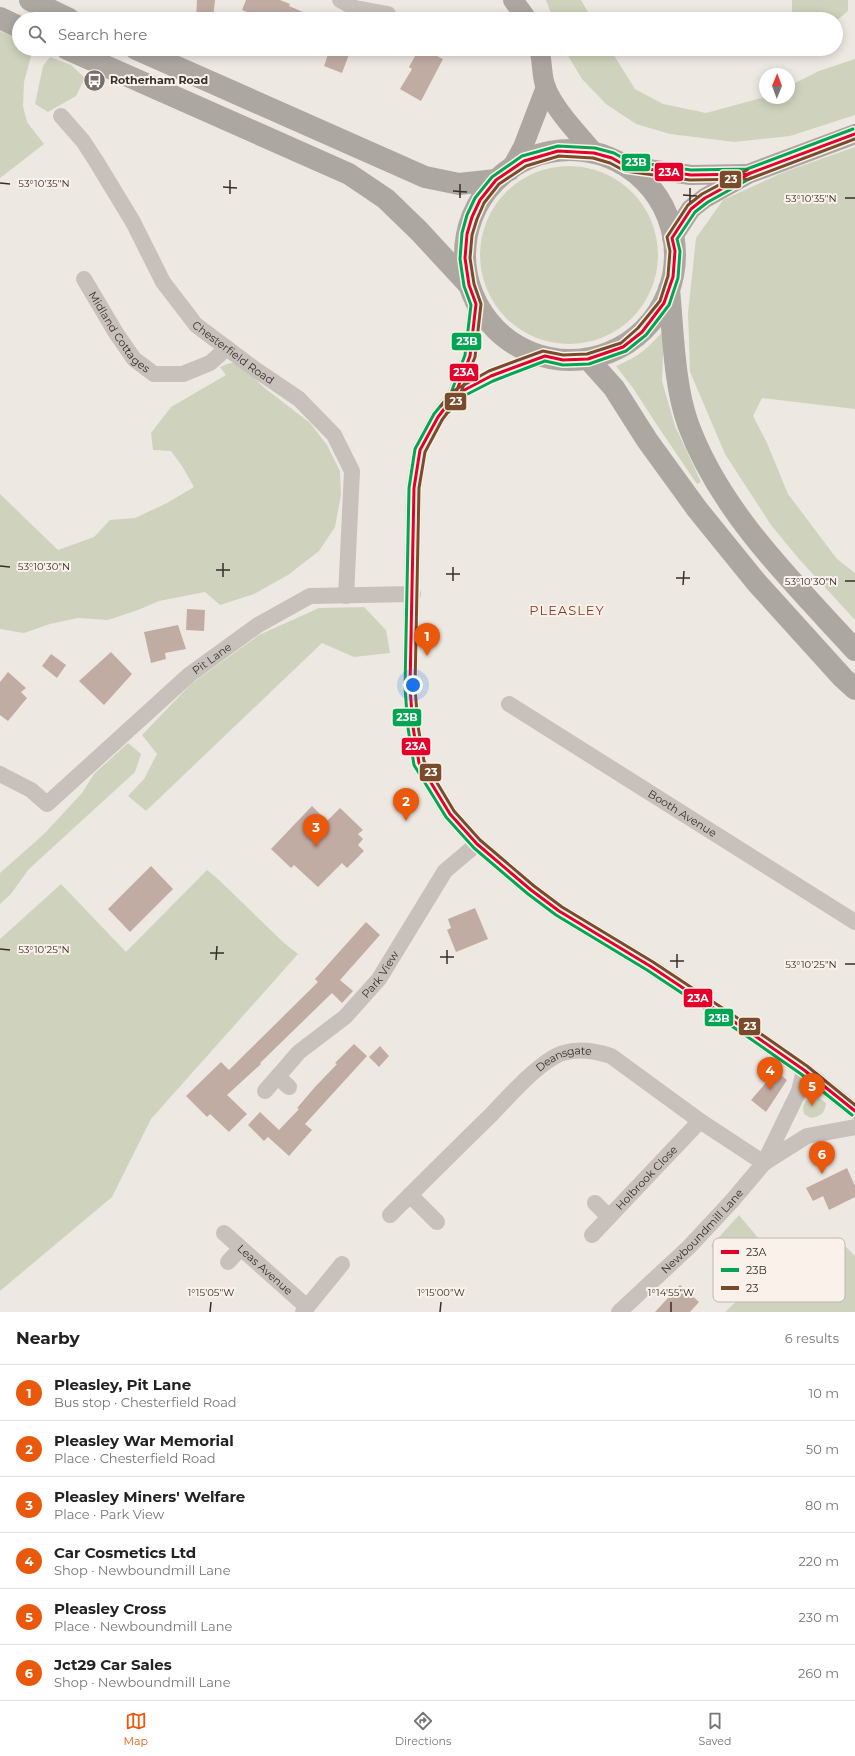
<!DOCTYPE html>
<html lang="en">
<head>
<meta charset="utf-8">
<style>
	:root { --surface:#fff; --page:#f2f2f2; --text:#222; --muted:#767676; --line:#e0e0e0; --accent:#ea580c }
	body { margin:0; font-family:Montserrat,sans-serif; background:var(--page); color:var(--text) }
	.compass { position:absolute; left:759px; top:68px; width:36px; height:36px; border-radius:50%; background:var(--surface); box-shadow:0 2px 10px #0003; rotate:1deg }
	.you { position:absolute; left:413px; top:685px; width:14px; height:14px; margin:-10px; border:3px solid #fff; border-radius:50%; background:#1a73e8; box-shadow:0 0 0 6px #1a73e833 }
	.badge { display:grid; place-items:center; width:26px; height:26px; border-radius:50%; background:var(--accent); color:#fff; font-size:13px; font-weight:700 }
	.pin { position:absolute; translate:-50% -33px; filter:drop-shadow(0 1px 2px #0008) }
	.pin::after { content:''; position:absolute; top:21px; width:14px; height:12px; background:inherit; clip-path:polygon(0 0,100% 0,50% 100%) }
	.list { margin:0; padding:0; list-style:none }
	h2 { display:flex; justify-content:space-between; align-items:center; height:52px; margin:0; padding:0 16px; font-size:17px }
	h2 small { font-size:13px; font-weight:400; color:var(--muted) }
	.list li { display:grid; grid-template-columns:26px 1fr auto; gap:12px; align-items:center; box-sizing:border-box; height:56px; padding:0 16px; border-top:1px solid var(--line) }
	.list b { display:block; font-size:15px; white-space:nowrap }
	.list p { margin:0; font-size:13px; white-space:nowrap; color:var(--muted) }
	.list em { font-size:13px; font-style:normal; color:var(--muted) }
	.icon { flex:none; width:22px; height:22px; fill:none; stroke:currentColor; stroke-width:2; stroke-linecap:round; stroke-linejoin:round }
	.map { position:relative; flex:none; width:855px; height:1312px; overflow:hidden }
	.search { position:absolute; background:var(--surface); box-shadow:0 2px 10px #0003; left:12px; right:12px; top:12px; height:44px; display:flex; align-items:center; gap:10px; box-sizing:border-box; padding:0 14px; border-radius:22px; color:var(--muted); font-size:15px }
	.sheet { height:388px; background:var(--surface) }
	nav { display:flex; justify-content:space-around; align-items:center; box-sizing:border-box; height:56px; border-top:1px solid var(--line); background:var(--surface); font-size:11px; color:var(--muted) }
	nav a { display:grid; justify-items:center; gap:2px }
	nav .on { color:var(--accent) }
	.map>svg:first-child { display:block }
	.green { fill:#cfd3bd }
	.building { fill:#c1aca4 }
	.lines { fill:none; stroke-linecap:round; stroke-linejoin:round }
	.minor { stroke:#c7c0bb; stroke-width:16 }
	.major { stroke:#aca5a0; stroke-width:20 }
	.highway { stroke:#ada7a1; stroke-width:22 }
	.bus-1-casing { stroke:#faf2ea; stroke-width:6 }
	.bus-2-casing { stroke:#faf2ea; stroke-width:6 }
	.bus-3-casing { stroke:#faf2ea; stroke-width:6 }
	.bus-1 { stroke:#e4002b; stroke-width:3 }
	.bus-2 { stroke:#00a651; stroke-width:3 }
	.bus-3 { stroke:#7a4b2a; stroke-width:3 }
	.ticks { fill:none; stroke:#382e29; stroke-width:1.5 }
	.labels { text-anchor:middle; stroke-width:4; stroke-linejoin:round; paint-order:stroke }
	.poi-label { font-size:11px; font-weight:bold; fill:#382e29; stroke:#faf2ea; text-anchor:start }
	.street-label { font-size:11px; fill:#382e29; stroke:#faf2ea }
	.quarter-label { font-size:13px; letter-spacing:1px; fill:#853924; stroke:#faf2ea }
	.key { fill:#faf2ea; stroke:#c0b7b0; stroke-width:1 }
	.key-label { font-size:11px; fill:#382e29 }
	.ticks-label { font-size:10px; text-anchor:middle; fill:#382e29; stroke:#faf2ea; stroke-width:4; stroke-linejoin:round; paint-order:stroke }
	.line-badge { stroke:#faf2ea; stroke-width:1.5 }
	.badge-label { font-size:11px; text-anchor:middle; font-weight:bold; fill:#fff }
</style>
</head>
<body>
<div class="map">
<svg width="855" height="1312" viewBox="0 0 855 1312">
	<rect width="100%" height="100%" fill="#eee8e2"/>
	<g class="green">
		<polygon points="546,0 581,0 592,19 553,19"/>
		<polygon points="792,0 848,0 848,11 836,21 836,19 795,19 792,18"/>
		<polygon points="0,31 19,39 19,49 33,49 24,82 23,106 27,122 44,144 0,178"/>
		<polygon points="564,49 610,49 635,89 663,104 706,113 765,97 765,98 789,98 789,86 819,71 855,59 855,115 790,136 734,142 670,134 636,124 606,104 582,79"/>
		<polygon points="50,57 71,65 85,78 76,96 48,112 35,104 43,66"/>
		<polygon points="855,147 855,409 762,398 753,416 767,443 788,494 837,559 855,573 855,620 799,559 771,525 725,454 690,372 688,313 696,238 723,200 784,172"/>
		<circle cx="569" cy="255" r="89"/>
		<path d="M664 330 662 381 675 426 701 482 697 484 657 425 633 388 616 366C640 356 647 349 664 330Z"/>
		<polygon points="230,363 237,363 266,389 310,423 327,445 340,471 341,495 335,527 319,551 288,575 254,594 220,605 205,592 159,601 138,610 108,620 78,618 50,624 24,633 0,629 0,494 58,550 94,537 110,520 135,518 167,503 194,487 182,466 171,451 153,450 151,433 171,407 226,375 220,367"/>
		<polygon points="364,607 386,630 390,653 354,657 322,643 146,811 128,796 144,779 157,754 142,735 191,684 259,635 319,608"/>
		<polygon points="128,743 141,754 135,772 29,869 10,895 0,904 0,873 44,834 82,793 94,774"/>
		<polygon points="207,870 218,879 284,943 298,954 151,1119 112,1197 0,1291 0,939 61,884 126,952"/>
		<path d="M817 1096 826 1103C825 1113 821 1116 811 1118L804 1114C801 1103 806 1098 817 1096Z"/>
		<polygon points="739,1215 780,1264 842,1243 855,1256 855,1312 725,1312 743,1295 726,1261 711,1246"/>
	</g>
	<g class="building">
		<polygon points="197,0 215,0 213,19 196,19"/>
		<polygon points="246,0 280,0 290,4 289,6 319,19 263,19 242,10"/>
		<polygon points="330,49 351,49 342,73 324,66"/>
		<polygon points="419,49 435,49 433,54 443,59 421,101 400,89 412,69 409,67"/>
		<polygon points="187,609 205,610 204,631 186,630"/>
		<polygon points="178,625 186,649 165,653 166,659 151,663 144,632"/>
		<polygon points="111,652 132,674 104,705 79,681"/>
		<polygon points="51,654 66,665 57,678 42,666"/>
		<polygon points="8,672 26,688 21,692 27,698 8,721 0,715 0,682"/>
		<polygon points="312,806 327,821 340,808 363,830 358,834 363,839 358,845 364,851 347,868 342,863 318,887 294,865 291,868 271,849"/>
		<polygon points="151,866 173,889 130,932 108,909"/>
		<polygon points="475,908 488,939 456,952 447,930 451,928 448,919"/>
		<polygon points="366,922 380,935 340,980 353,991 342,1003 332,993 260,1063 261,1064 227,1095 247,1114 229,1132 210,1114 207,1117 186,1096 221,1062 229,1070 318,982 315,979"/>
		<polygon points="354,1044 367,1056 305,1124 312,1130 289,1156 268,1137 264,1141 248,1125 260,1112 279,1130 299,1109 297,1108 315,1087 337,1064 335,1063"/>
		<polygon points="380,1046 389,1056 379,1067 369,1057"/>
		<polygon points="776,1071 787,1080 766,1112 751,1100"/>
		<polygon points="847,1168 855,1186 855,1197 829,1210 823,1196 813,1201 806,1188"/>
		<polygon points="680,1285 699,1302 690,1312 655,1312"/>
	</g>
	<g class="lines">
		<g class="minor">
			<polyline points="340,0 355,8 388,14"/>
			<path id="s1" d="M61 116 83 141 96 161 133 222 163 282 196 325 256 370 299 399 334 435 352 471 346 596"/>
			<path id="s2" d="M84 279 116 333 134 359 154 374H183L210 363 227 348"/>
			<polyline points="476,304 470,356 455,395 438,417 420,450 414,488 410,688 413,727 419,763 450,814 477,844 531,890 559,911 650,966 748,1031 804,1070 855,1111"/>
			<polyline points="455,395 491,376 545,356"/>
			<path id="s3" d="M509 704 855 922"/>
			<path id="s4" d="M0 774 31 790 47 804 189 675 258 625 310 596 413 594"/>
			<polyline points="278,1077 289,1087"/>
			<path id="s5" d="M265 1091 299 1052 345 1017 379 979 445 871 477 844"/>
			<polyline points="410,1195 437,1222"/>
			<polyline points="595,1203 609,1217"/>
			<path id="s6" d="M390 1215C424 1181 458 1147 492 1114 509 1096 541 1060 563 1053 579 1048 596 1051 611 1056L700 1121 764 1163 807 1136 855 1127"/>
			<path id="s7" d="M224 1233 307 1307"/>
			<path id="s8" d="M592 1235 700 1121"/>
			<polyline points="228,1262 241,1248"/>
			<polyline points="303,1312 342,1264"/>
			<path id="s9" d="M619 1312 689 1247 731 1202 764 1163 799 1091 804 1070"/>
		</g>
		<g class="major">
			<polyline points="513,0 527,19"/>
			<path d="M539 49C543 62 541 76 546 88 557 113 578 133 594 153"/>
			<polyline points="626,166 691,175 745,174"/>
			<polyline points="510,171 523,147 546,87"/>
			<polyline points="672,238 691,209 705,198 748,174 855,134"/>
		</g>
		<g class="highway">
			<polyline points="30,0 69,19"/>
			<polyline points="0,18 19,27"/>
			<polyline points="67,49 349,174 386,199 419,231 469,285"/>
			<polyline points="136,49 425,177 459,184 496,180"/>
			<circle cx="570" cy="255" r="105"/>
			<path d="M669 289C673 331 674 385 688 424 720 512 793 582 855 650"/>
			<polyline points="588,359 614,388 647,440 697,509 757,583 843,678 855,689"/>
		</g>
		<defs>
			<g id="bus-1">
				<polyline points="855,134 748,174 691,175 626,166 612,158 594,153 558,151 524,161 496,180 480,200 472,217 467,234 465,258 469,285 476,304 470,356 455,395 438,417 420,450 414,488 410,688 413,727 419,763 450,814 477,844 531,890 559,911 650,966 748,1031 804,1070 855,1111"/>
				<polyline points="445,409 455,395 491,376 545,356 563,360 588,359 623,347 642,332 664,303 673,277 675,251 672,238 691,209 705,198 749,174"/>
			</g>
			<g id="bus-2">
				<polyline points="449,412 458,399 493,381 545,361 563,365 589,364 626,351 646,335 669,305 678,278 680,251 677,239 695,212 708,202 751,178"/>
				<polyline points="852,1115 801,1074 745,1035 647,970 556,915 528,894 474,848 446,817 414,765 408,728 405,688 409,488 415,449 434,414 451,393 465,355 471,305 464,286 460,259 462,233 467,215 475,198 492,177 522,156 558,146 595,148 614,153 628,161 691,170 747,169 853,129"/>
			</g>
			<g id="bus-3">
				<polyline points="855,139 749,179 690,180 625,171 610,163 593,158 559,156 526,166 499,184 484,203 477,219 472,235 470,258 474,284 481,304 475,357 459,397 442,420 425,452 419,488 415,688 418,726 424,761 454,811 480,840 534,886 562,907 653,962 751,1027 807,1066 855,1105"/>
				<polyline points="441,406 453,391 489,371 543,351 563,355 587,354 621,343 638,328 660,301 668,276 670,251 667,237 688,205 702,194 747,170"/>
			</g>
		</defs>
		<use href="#bus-1" class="bus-1-casing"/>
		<use href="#bus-2" class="bus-2-casing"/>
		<use href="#bus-3" class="bus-3-casing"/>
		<use href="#bus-1" class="bus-1"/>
		<use href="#bus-2" class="bus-2"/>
		<use href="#bus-3" class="bus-3"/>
	</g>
	<path class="ticks" d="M0 183 10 184M223 187 237 188M453 191 467 192M230 194V180M683 195 697 196M460 198V184M845 198H855M690 202V188M0 566 10 567M216 570H230M446 574H460M223 577V563M676 578H690M453 581V567M845 581H855M683 585 684 571M0 949 10 950M210 953H224M440 957H454M216 960 217 946M670 961H684M447 964V950M845 964H855M677 968V954M210 1312 211 1302M440 1312 441 1302M671 1312V1302"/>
	<defs>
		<symbol id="bus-disc" viewBox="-11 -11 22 22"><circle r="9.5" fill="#786f6a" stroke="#faf2ea"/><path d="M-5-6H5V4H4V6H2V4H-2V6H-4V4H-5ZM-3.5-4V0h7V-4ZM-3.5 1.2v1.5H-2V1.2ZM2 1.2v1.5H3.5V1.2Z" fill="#fff"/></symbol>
	</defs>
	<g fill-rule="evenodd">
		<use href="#bus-disc" x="82" y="68" width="25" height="25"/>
	</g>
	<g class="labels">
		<g class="poi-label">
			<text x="110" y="84">Rotherham Road</text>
		</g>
		<g class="street-label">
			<text dy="4" stroke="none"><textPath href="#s2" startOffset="64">Midland Cottages</textPath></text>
			<text dy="4" stroke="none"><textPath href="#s1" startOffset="296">Chesterfield Road</textPath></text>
			<text dy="4" stroke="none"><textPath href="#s4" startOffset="276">Pit Lane</textPath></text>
			<text dy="4" stroke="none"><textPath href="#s3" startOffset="205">Booth Avenue</textPath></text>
			<text dy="4" stroke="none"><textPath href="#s5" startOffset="165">Park View</textPath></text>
			<text dy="4" stroke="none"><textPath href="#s6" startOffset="237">Deansgate</textPath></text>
			<text dy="4" stroke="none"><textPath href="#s8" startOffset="79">Holbrook Close</textPath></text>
			<text dy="4" stroke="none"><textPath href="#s9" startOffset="116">Newboundmill Lane</textPath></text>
			<text dy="4" stroke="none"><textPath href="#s7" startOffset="55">Leas Avenue</textPath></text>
		</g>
		<g class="quarter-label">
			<text x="567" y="615">PLEASLEY</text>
		</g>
	</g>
	<rect x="713" y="1238" width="132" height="64" rx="6" class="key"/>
	<rect x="721" y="1250" width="18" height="4" fill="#e4002b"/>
	<rect x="721" y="1268" width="18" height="4" fill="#00a651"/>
	<rect x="721" y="1286" width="18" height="4" fill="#7a4b2a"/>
	<g class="key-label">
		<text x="746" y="1256">23A</text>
		<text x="746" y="1274">23B</text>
		<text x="746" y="1292">23</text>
	</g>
	<g class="ticks-label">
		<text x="44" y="187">53°10'35"N</text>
		<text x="811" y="202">53°10'35"N</text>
		<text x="44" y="570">53°10'30"N</text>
		<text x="811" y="585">53°10'30"N</text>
		<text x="44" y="953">53°10'25"N</text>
		<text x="811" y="968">53°10'25"N</text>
		<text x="211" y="1296">1°15'05"W</text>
		<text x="441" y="1296">1°15'00"W</text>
		<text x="671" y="1296">1°14'55"W</text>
	</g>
	<g class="line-badge">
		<rect x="621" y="153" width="30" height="19" rx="4" fill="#00a651"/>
		<rect x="654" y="162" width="30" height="20" rx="4" fill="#e4002b"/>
		<rect x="719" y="170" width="23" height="19" rx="4" fill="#7a4b2a"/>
		<rect x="451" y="332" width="31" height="19" rx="4" fill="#00a651"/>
		<rect x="449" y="363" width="30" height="19" rx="4" fill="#e4002b"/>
		<rect x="444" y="392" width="23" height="19" rx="4" fill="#7a4b2a"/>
		<rect x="392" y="708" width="30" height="19" rx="4" fill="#00a651"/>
		<rect x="401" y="737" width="30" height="19" rx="4" fill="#e4002b"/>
		<rect x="419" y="763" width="23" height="19" rx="4" fill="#7a4b2a"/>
		<rect x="683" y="988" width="30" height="20" rx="4" fill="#e4002b"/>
		<rect x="704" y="1008" width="30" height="19" rx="4" fill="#00a651"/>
		<rect x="738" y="1017" width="23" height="19" rx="4" fill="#7a4b2a"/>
	</g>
	<g class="badge-label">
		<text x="636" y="166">23B</text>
		<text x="669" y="176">23A</text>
		<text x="731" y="183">23</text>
		<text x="467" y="345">23B</text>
		<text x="464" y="376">23A</text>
		<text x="456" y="405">23</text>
		<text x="407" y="721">23B</text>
		<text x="416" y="750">23A</text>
		<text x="431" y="776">23</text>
		<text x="698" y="1002">23A</text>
		<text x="719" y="1022">23B</text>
		<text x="750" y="1030">23</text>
	</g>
</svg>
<svg class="compass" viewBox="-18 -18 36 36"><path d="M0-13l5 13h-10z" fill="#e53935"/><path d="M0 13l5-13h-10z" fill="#767676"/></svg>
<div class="you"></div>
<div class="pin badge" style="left:427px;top:656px">1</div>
<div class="pin badge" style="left:406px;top:821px">2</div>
<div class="pin badge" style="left:316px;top:847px">3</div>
<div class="pin badge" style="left:770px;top:1090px">4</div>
<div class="pin badge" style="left:812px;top:1106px">5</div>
<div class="pin badge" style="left:822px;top:1174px">6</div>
<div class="search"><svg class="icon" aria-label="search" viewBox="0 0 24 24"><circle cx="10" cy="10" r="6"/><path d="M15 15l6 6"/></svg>Search here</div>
</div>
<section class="sheet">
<h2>Nearby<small>6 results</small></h2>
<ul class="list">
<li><span class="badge">1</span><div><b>Pleasley, Pit Lane</b><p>Bus stop · Chesterfield Road</p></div><em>10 m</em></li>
<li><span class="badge">2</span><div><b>Pleasley War Memorial</b><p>Place · Chesterfield Road</p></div><em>50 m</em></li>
<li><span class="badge">3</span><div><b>Pleasley Miners' Welfare</b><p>Place · Park View</p></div><em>80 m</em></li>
<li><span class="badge">4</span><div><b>Car Cosmetics Ltd</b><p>Shop · Newboundmill Lane</p></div><em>220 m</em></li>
<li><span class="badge">5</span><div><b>Pleasley Cross</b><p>Place · Newboundmill Lane</p></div><em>230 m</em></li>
<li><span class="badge">6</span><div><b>Jct29 Car Sales</b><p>Shop · Newboundmill Lane</p></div><em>260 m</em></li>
</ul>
</section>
<nav>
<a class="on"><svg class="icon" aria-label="map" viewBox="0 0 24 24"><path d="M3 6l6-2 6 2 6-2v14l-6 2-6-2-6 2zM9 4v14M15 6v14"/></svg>Map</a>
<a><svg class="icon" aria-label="directions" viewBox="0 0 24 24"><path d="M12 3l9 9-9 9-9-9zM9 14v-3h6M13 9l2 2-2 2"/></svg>Directions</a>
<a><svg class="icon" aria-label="saved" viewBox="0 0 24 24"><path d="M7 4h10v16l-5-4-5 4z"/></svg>Saved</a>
</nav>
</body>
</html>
